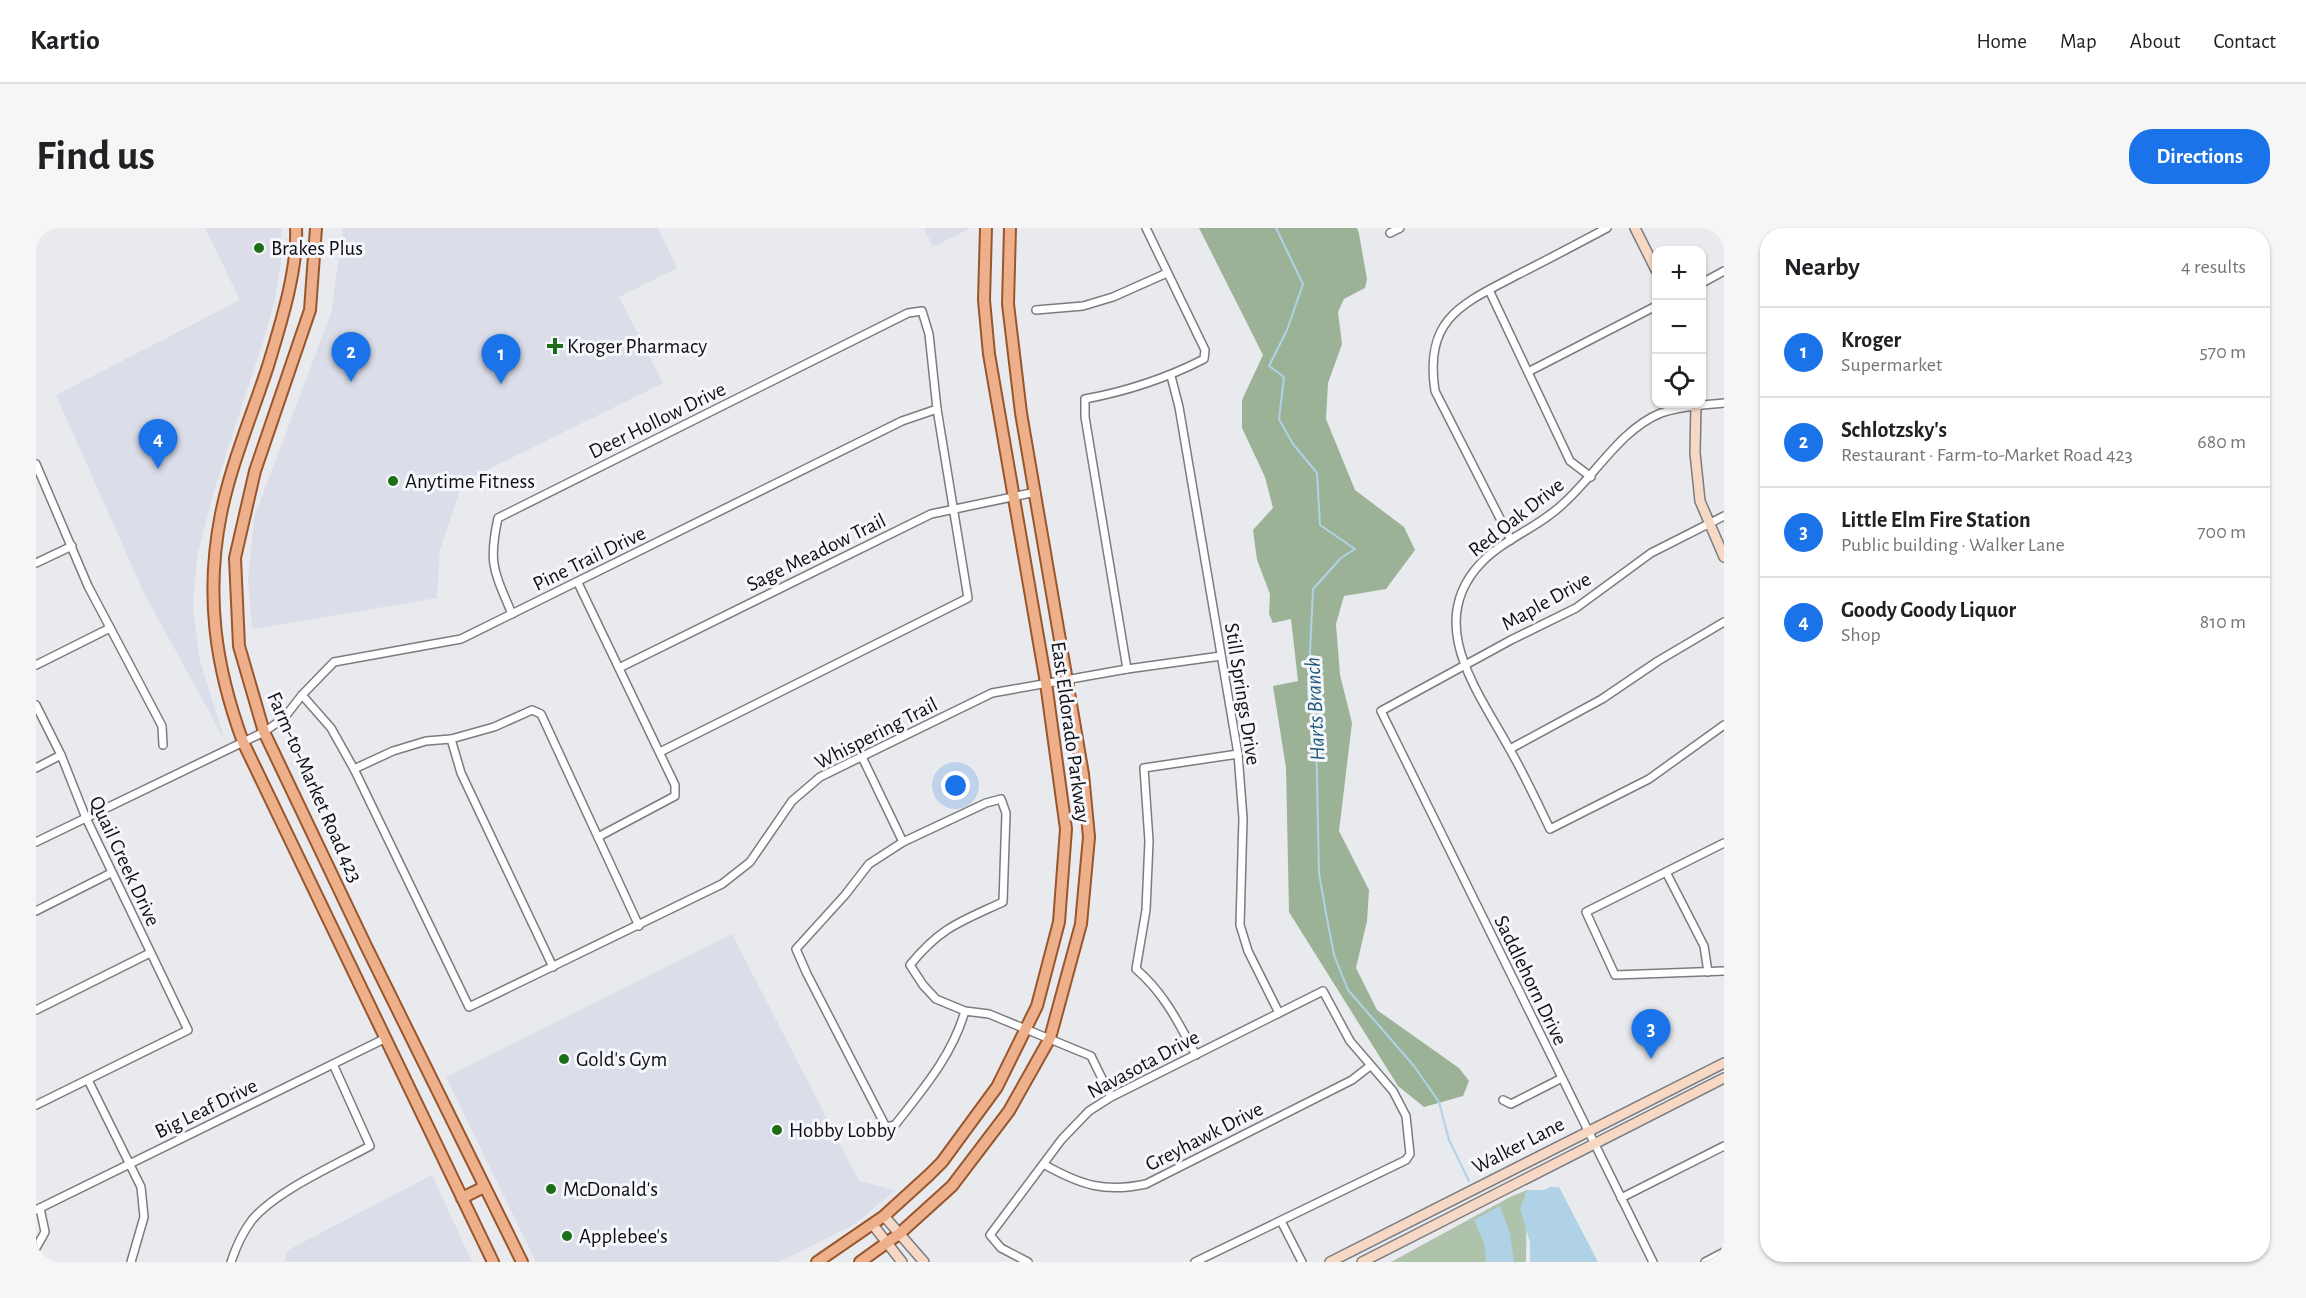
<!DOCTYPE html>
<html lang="en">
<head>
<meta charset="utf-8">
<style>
	:root { --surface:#fff; --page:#f6f6f6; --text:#202124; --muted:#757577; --line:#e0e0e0; --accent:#1a73e8 }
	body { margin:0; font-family:"Alegreya Sans",sans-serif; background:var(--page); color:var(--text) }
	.controls { position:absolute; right:18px; top:18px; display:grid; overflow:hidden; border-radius:12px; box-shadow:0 2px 4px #0004 }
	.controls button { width:54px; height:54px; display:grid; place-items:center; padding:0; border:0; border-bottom:2px solid var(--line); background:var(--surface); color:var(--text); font:30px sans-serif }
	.you { position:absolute; left:920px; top:558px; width:21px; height:21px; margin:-15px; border:4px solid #fff; border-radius:50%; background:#1a73e8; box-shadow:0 0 0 9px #1a73e833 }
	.badge { display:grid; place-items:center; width:39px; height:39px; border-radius:50%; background:var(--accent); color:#fff; font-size:20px; font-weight:700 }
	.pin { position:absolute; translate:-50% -50px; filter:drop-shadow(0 2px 3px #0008) }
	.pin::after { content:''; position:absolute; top:32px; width:21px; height:18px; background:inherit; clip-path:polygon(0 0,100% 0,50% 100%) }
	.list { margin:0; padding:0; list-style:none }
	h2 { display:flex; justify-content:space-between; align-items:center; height:78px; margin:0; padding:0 24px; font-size:26px }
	h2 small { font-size:20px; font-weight:400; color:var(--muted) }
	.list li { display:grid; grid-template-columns:39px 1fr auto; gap:18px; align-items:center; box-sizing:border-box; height:90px; padding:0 24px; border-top:2px solid var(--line) }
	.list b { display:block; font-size:22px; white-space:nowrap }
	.list p { margin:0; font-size:20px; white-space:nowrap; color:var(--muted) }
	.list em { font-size:20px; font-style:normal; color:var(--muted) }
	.icon { flex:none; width:33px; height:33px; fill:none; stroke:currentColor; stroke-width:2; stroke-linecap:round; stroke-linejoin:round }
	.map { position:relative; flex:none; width:1688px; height:1034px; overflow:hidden; border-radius:24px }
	header { display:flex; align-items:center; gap:36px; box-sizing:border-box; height:84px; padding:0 30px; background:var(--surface); border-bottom:2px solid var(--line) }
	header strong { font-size:28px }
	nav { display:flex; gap:33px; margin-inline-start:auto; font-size:21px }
	.intro { display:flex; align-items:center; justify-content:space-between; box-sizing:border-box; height:144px; padding:0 36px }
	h1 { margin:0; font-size:42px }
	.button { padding:15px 27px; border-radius:24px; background:var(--accent); color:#fff; font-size:21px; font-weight:700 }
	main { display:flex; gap:36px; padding:0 36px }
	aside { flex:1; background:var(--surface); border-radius:24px; box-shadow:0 2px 4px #0004 }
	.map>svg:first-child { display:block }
	.built { fill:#dbdee9 }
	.green { fill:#afc2ab }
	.forest { fill:#9bb297 }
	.water { fill:#afd2e7 }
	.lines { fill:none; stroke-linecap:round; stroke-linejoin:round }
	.stream { stroke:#afd2e7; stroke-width:2 }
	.street-casing { stroke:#7b7c80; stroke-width:10 }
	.secondary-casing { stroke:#7b7c80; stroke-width:12 }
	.primary-casing { stroke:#98562e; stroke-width:14 }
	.street { stroke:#fff; stroke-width:7 }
	.secondary { stroke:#f6d8c5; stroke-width:9 }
	.primary { stroke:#eeb08b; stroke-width:10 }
	.poi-dot { fill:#1c6f17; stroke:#f6f7fc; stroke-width:2 }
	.labels { text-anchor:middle; stroke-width:6; stroke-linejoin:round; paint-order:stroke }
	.poi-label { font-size:21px; fill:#0f1011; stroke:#f6f7fc; text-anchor:start }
	.street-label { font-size:21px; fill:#0f1011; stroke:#f6f7fc }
	.water-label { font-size:22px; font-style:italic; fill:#205a78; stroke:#f6f7fc }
</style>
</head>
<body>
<header>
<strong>Kartio</strong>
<nav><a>Home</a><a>Map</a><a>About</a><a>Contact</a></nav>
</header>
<div class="intro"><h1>Find us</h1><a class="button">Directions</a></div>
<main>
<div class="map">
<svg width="1688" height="1034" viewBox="0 0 1688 1034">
	<rect width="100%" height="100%" fill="#e9eaee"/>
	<g class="built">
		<polygon points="169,0 245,0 246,27 239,71 227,114 177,266 161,329 157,380 164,433 189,513 108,365 20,167 204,72"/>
		<polygon points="307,0 622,0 641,40 583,69 627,155 427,254 404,322 401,370 216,401 212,350 218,290 295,85"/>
		<polygon points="888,0 935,0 897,19"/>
		<polygon points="696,706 823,953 859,962 819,996 743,1034 500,1034 410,849"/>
		<polygon points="396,947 436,1034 248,1034 252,1022"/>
	</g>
	<polygon class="green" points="1491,962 1490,1034 1355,1034 1474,969"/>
	<polygon class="forest" points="1163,0 1321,0 1323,6 1331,51 1329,60 1308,71 1302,84 1306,116 1292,155 1290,191 1319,262 1368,299 1379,322 1350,361 1308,368 1300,396 1304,447 1316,495 1303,603 1333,662 1331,693 1320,740 1341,782 1423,840 1433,853 1427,868 1388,879 1362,858 1253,684 1250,540 1237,458 1262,453 1255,391 1237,395 1233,386 1234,366 1221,332 1217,302 1237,280 1229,249 1206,200 1206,172 1227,127"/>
	<g class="water">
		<polygon points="1514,959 1523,959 1562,1034 1494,1034 1494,1014 1484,981 1491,962 1508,962"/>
		<polygon points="1464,978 1474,1005 1478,1034 1450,1034 1448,1015 1438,992"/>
	</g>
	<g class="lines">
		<polyline class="stream" points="1240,0 1267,56 1251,102 1233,138 1248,149 1243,191 1257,216 1281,245 1284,297 1319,321 1305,330 1277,361 1272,466 1280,502 1283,645 1290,685 1298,727 1312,762 1378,838 1403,874 1413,912 1433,953"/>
		<defs>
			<g id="street">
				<polyline points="1354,5 1364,0"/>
				<polyline points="1666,55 1688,43"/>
				<polyline points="1453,62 1534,233 1555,249"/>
				<polyline points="1000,82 1047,78 1077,69 1131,45"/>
				<polyline points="1492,144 1620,78"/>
				<polyline points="1135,148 1143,179 1202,526 1207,590 1204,697 1212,723 1243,785"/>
				<path d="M1688 175C1668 177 1644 178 1625 185 1585 201 1560 246 1529 274 1504 299 1469 310 1445 335 1388 395 1442 463 1473 520 1488 546 1501 574 1514 601L1613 551 1688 497"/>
				<polyline points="0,236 52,358 126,498 127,517"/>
				<path d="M1475 312 1399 163C1388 90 1426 76 1481 47 1511 32 1541 16 1571 0"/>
				<polyline points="0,335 36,318"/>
				<polyline points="542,355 639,557 639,568 562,609"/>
				<path d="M476 386C458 343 452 336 462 290L872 85 886 83 893 106 901 181 932 370 624 524"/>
				<polyline points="0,437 74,400"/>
				<polyline points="583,440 895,286 1000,264"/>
				<path d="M1091 441 1049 189V171C1092 163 1129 151 1168 131L1169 122 1110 0"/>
				<polyline points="266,467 295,500 318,541 433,779 686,656 714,634 756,573 784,549 956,465 1091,441 1185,428"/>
				<polyline points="0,477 25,527 50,590 152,802 0,877"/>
				<polyline points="415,511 425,545 517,739"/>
				<polyline points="1474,521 1566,471 1622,433 1688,394"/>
				<polyline points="826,529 867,614"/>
				<polyline points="0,540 25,527"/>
				<polyline points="318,541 357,523 390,513 415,511 458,499 496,482 505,486 603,698"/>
				<polyline points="0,614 228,504 248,490 266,467 298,434 425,411 866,193 901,181"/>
				<polyline points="1688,615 1550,684 1579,747 1688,743"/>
				<polyline points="1630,644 1668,718 1672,744"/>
				<polyline points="0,683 75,645"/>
				<polyline points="0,782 114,725"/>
				<path d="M929 783C916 828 887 861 859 897L850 899 771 746 760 721 809 667 833 636 867 614 950 575 965 571 970 585 967 674C924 694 905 699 874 737L887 757 900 771 929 783 953 786 1055 828 1075 869"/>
				<path d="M1160 827C1142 794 1128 765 1100 741L1110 682 1113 613 1108 540 1202 526"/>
				<polyline points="52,852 105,959 108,989 95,1034"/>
				<polyline points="1467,872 1475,876 1526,850"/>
				<path d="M1009 937C1045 957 1069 965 1110 956L1316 852 1334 838"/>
				<polyline points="1585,970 1688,918"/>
				<polyline points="4,980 350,810"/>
				<polyline points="0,982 4,980 9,1004 0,1020"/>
				<polyline points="1245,993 1266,1034"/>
				<path d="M195 1034C200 1019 206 1005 216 992 240 963 299 937 334 918L297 836"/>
				<polyline points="992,1034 965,1020 954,1007 1026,911 1053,883 1075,869 1287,763 1314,813 1357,863 1370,888 1374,926 1370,932 1159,1034"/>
				<polyline points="1617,1034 1345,483 1475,412 1540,380 1615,325 1688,288"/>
				<polyline points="1669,1034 1688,1024"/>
			</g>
			<g id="secondary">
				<polyline points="1599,0 1620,42"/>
				<polyline points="1660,176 1659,225 1664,273 1688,329"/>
				<polyline points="848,988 888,1034"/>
				<polyline points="837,997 866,1034"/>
				<polyline points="1294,1034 1688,835"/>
				<polyline points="1326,1034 1688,850"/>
			</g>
			<g id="primary">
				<path d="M260 0C262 42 244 98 232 138 216 187 195 236 185 286 169 366 179 438 207 514L457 1034"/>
				<polyline points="280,0 274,82 219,243 199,330 203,418 228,504 330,718 486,1034"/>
				<polyline points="426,970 448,959"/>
				<polyline points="781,1034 848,988 893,947 906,934 961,859 1001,778 1023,694 1030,601 1010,455 953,126 948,72 950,0"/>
				<polyline points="824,1034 863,1006 916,958 973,883 1014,810 1045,696 1053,609 1047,546 985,185 972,76 974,0"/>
			</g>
		</defs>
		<use href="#street" class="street-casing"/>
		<use href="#secondary" class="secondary-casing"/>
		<use href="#primary" class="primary-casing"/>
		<use href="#street" class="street"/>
		<use href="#secondary" class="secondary"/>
		<use href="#primary" class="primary"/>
	</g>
	<g class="poi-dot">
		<circle cx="223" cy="20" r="6"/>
		<path d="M516 109h6v6h6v6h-6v6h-6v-6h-6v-6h6z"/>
		<circle cx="357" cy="253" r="6"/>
		<circle cx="528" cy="831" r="6"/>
		<circle cx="741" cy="902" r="6"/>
		<circle cx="515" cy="961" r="6"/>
		<circle cx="531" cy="1008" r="6"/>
	</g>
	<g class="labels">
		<g class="poi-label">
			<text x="235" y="27">Brakes Plus</text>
			<text x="531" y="125">Kroger Pharmacy</text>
			<text x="369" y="260">Anytime Fitness</text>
			<text x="540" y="838">Gold's Gym</text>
			<text x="753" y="909">Hobby Lobby</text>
			<text x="527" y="968">McDonald's</text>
			<text x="543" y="1015">Applebee's</text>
		</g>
		<g class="street-label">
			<text transform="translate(621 192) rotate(-26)" y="7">Deer Hollow Drive</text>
			<text transform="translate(1480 289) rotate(-38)" y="7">Red Oak Drive</text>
			<text transform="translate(780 324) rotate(-26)" y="7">Sage Meadow Trail</text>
			<text transform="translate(553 330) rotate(-26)" y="7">Pine Trail Drive</text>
			<text transform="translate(1510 373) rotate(-29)" y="7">Maple Drive</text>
			<text transform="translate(1207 466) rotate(81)" y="7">Still Springs Drive</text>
			<text transform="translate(1035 504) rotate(82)" y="7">East Eldorado Parkway</text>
			<text transform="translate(840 505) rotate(-27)" y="7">Whispering Trail</text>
			<text transform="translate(279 559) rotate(66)" y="7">Farm-to-Market Road 423</text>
			<text transform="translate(89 633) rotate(65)" y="7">Quail Creek Drive</text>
			<text transform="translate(1495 752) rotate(64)" y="7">Saddlehorn Drive</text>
			<text transform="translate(1107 836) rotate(-28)" y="7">Navasota Drive</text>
			<text transform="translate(170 880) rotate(-26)" y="7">Big Leaf Drive</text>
			<text transform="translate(1168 908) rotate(-27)" y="7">Greyhawk Drive</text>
			<text transform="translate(1482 917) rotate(-27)" y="7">Walker Lane</text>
		</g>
		<g class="water-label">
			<text transform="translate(1278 481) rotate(-93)" y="8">Harts Branch</text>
		</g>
	</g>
</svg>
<div class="controls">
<button>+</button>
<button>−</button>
<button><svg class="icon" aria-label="locate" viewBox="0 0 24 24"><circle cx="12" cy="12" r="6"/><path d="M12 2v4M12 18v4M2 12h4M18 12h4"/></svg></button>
</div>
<div class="you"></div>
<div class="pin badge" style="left:465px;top:156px">1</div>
<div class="pin badge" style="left:315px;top:154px">2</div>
<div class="pin badge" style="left:1615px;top:831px">3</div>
<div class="pin badge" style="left:122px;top:241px">4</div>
</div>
<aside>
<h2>Nearby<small>4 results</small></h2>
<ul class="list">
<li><span class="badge">1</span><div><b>Kroger</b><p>Supermarket</p></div><em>570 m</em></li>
<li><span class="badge">2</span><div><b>Schlotzsky's</b><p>Restaurant · Farm-to-Market Road 423</p></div><em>680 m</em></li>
<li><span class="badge">3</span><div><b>Little Elm Fire Station</b><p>Public building · Walker Lane</p></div><em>700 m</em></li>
<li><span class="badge">4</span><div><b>Goody Goody Liquor</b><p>Shop</p></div><em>810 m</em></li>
</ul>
</aside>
</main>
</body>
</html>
